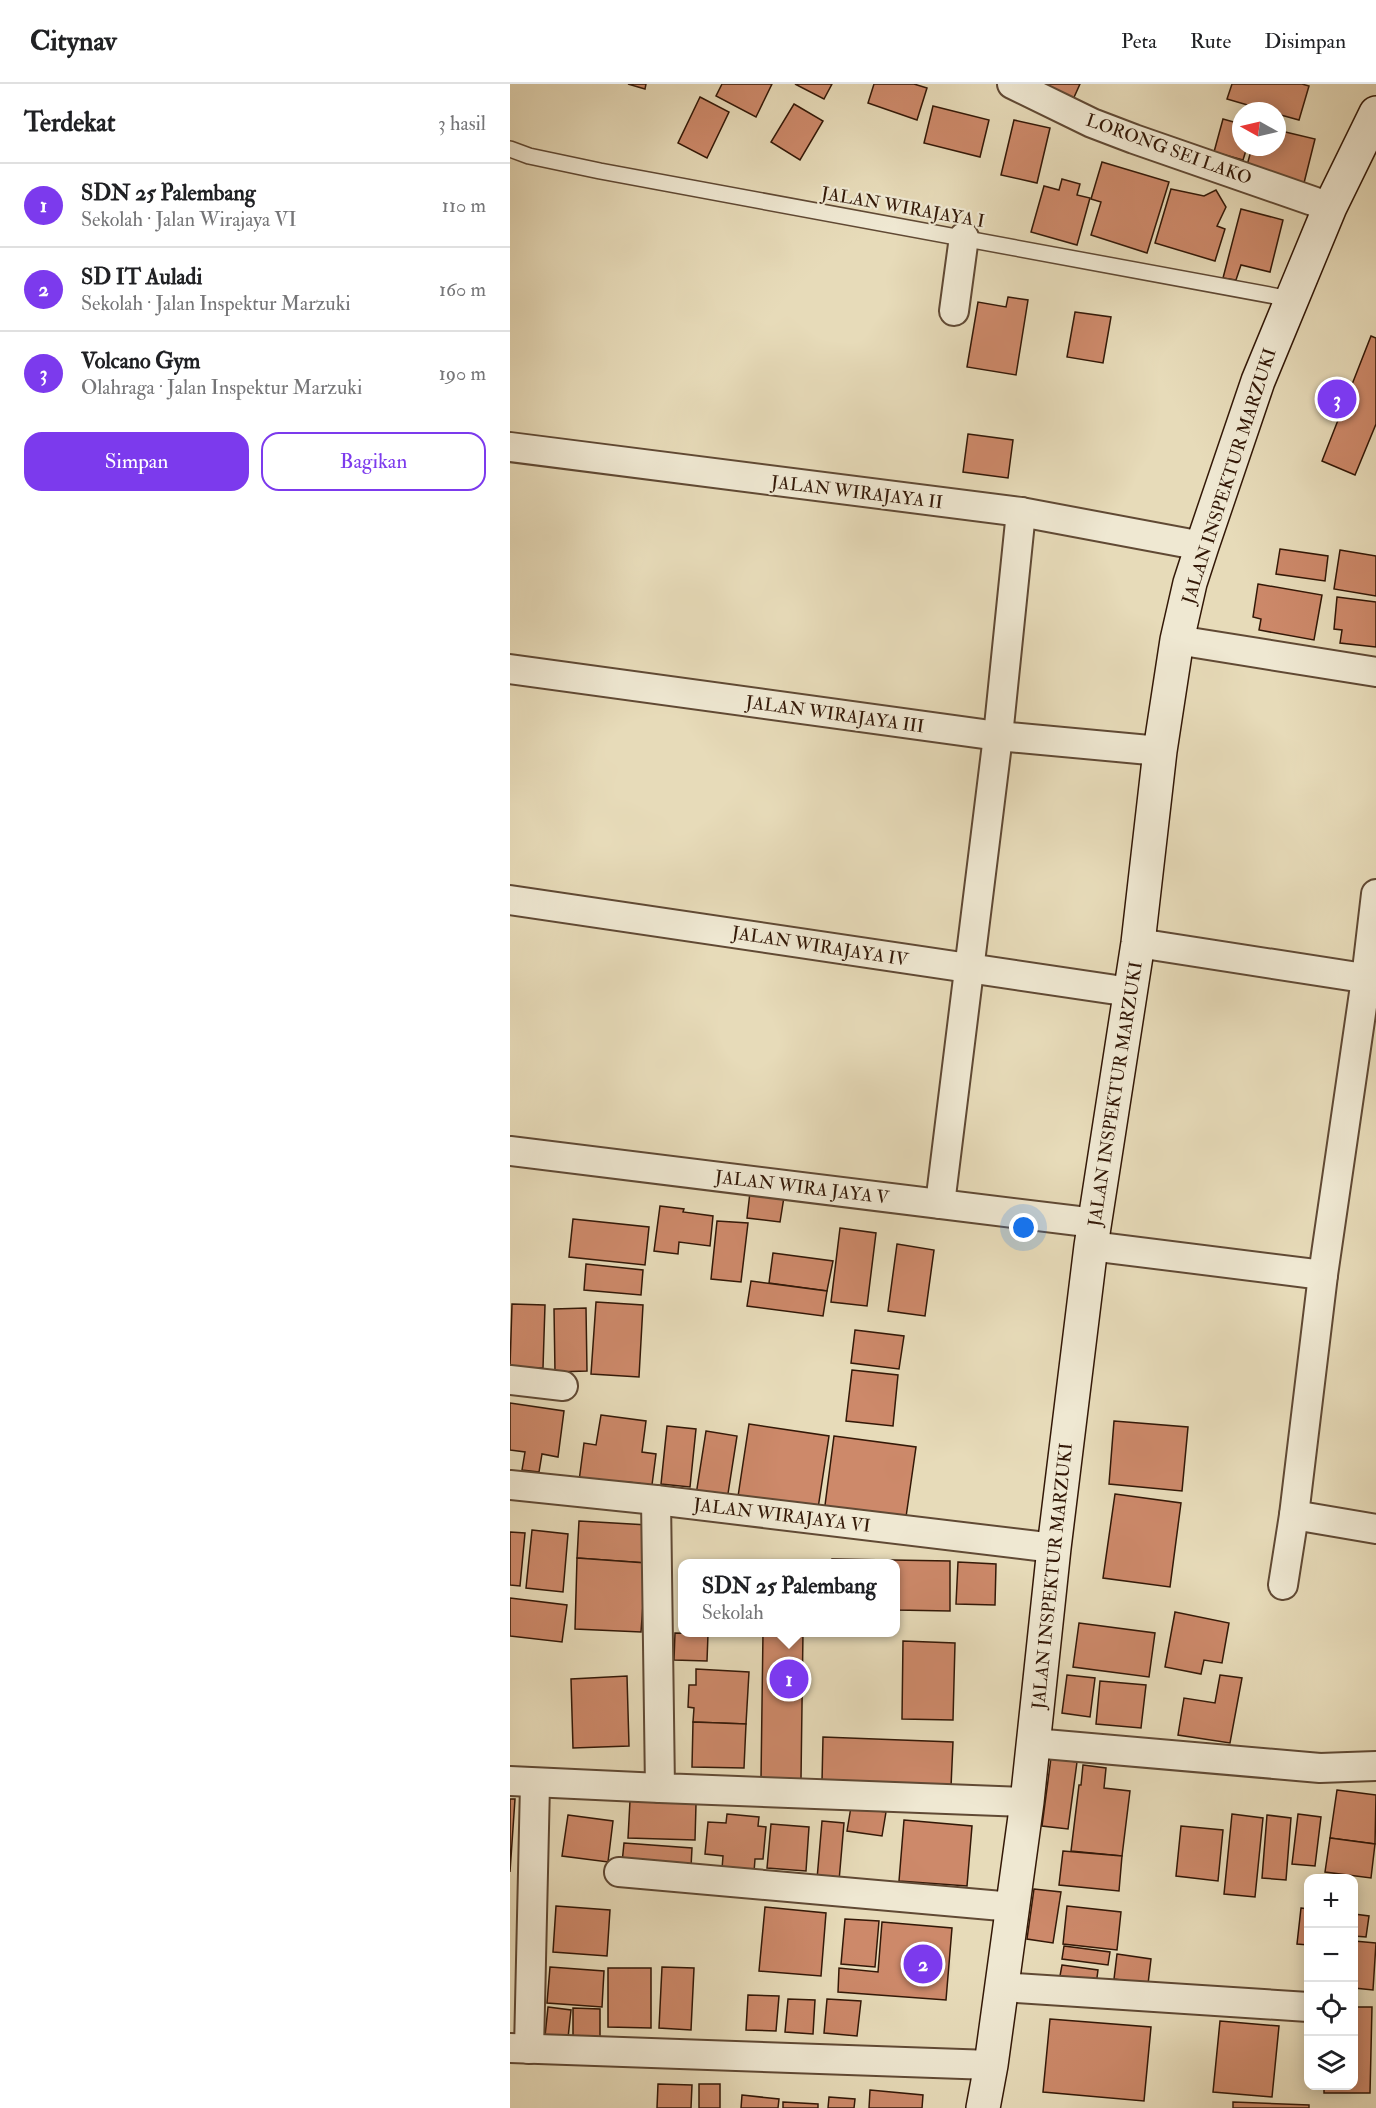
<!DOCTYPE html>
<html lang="id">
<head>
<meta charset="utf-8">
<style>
	:root { --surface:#fff; --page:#f2f2f2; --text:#202124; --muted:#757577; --line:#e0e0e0; --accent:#7c3aed }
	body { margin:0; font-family:"IM FELL Double Pica",serif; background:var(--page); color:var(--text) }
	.controls { position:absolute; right:18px; bottom:18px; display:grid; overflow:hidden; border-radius:12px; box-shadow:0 3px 15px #0003 }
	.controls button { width:54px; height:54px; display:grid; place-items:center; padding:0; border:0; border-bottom:2px solid var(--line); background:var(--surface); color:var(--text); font:30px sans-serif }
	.compass { position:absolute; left:722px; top:18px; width:54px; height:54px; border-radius:50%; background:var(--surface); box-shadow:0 3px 15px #0003; rotate:278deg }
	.you { position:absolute; left:514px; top:1144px; width:21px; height:21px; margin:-15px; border:4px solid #fff; border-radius:50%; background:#1a73e8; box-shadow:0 0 0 9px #1a73e833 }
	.badge { display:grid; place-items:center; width:39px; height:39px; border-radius:50%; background:var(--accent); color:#fff; font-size:20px; font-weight:700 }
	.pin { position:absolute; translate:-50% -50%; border:3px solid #fff; box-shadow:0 2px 6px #0006 }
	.popup { position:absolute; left:168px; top:1475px; width:222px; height:78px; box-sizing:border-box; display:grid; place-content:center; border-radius:12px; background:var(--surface); filter:drop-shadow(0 2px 4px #0005); font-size:20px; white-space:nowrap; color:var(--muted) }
	.popup b { font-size:22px; color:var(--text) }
	.popup::after { content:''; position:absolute; left:50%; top:100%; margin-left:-12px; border:12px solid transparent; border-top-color:var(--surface) }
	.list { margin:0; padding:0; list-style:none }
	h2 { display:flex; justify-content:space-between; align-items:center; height:78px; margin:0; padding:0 24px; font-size:26px }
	h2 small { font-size:20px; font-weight:400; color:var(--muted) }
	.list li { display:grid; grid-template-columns:39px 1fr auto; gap:18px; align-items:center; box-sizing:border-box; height:84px; padding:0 24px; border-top:2px solid var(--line) }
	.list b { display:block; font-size:22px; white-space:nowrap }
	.list p { margin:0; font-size:20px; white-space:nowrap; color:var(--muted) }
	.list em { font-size:20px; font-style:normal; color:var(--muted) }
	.actions { display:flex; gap:12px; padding:18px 24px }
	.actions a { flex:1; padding:14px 0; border:2px solid var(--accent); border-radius:18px; text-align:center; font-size:21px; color:var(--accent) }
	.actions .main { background:var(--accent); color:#fff }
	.icon { flex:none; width:33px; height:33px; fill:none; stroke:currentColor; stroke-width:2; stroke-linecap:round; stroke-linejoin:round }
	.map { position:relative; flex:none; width:866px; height:2024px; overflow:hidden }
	header { display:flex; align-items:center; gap:36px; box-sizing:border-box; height:84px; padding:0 30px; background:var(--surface); border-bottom:2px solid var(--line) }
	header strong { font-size:28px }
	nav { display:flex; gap:33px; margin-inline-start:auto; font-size:21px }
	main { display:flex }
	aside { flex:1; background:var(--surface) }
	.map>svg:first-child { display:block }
	.building { fill:#cd896a; stroke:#331807; stroke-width:1.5 }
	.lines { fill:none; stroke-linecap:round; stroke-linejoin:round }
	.lane-casing { stroke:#604934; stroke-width:18 }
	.street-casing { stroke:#604934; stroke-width:32 }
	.secondary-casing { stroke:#331807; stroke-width:36 }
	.lane { stroke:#efe8d2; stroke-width:15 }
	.street { stroke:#efe8d2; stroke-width:28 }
	.secondary { stroke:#efe8d2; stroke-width:33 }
	.labels { text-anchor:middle; stroke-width:4.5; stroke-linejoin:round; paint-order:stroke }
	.street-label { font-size:18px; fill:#331807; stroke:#efe8d2 }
</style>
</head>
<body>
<header>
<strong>Citynav</strong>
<nav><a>Peta</a><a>Rute</a><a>Disimpan</a></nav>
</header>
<main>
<aside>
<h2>Terdekat<small>3 hasil</small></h2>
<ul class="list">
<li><span class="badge">1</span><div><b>SDN 25 Palembang</b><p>Sekolah · Jalan Wirajaya VI</p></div><em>110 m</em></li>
<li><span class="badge">2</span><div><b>SD IT Auladi</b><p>Sekolah · Jalan Inspektur Marzuki</p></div><em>160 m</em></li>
<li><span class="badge">3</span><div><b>Volcano Gym</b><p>Olahraga · Jalan Inspektur Marzuki</p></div><em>190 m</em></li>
</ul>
<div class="actions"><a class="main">Simpan</a><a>Bagikan</a></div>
</aside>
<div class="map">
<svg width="866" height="2024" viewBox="0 0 866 2024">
	<rect width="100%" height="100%" fill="#e7dbb9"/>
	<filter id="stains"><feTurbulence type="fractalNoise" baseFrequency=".00333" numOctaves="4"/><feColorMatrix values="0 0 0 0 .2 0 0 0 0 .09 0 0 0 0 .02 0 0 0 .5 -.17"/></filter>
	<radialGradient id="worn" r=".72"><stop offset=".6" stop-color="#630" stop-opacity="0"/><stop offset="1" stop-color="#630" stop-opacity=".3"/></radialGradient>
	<g class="building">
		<polygon points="118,0 136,0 135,5"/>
		<polygon points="212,0 262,0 246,33 206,12"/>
		<polygon points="285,0 322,0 314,15"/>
		<polygon points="364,0 404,0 417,4 407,36 358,19"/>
		<polygon points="528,0 570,0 561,20"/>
		<polygon points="722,0 792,0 799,2 789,36 767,30 767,27 758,27 717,15"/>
		<polygon points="190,13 219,28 197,74 168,59"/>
		<polygon points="284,20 313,37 290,76 261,58"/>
		<polygon points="423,22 479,36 470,73 414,59"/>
		<polygon points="713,35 731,40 731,63 737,63 733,76 704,68"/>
		<polygon points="504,36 540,44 527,99 491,91"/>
		<polygon points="767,46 805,55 794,99 736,85 742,63 767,63"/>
		<polygon points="592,78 659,98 637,169 581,151 591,118 581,115"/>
		<polygon points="552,95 570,100 567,111 580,114 567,161 521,148 534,102 549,106"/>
		<polygon points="661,105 694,112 706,106 716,123 707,142 715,145 705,177 645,159"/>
		<polygon points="731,125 773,136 760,188 731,181 726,196 713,194"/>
		<polygon points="498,213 518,216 506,291 457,283 468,218 496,223"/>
		<polygon points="565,228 601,233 593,279 557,273"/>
		<polygon points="861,252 866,254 866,340 845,391 812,377"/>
		<polygon points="458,350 503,356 498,394 453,388"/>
		<polygon points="770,465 818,472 815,497 766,490"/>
		<polygon points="830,466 866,472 866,512 824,505"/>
		<polygon points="748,500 812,511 804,556 749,546 751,535 743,533"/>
		<polygon points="827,513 866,518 866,563 830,559 832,546 824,545"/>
		<polygon points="240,1108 274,1113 270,1138 237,1134"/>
		<polygon points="150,1122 174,1125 173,1128 203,1132 200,1162 169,1158 168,1170 144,1167"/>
		<polygon points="63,1135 139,1143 135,1181 59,1173"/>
		<polygon points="207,1137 238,1139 231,1198 201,1195"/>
		<polygon points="330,1144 366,1149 357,1222 321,1218"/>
		<polygon points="387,1160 424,1166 415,1232 378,1227"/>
		<polygon points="263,1169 323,1177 317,1207 259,1199"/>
		<polygon points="76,1180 133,1186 131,1211 74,1206"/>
		<polygon points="241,1197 317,1207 313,1232 237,1222"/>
		<polygon points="86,1218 133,1221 129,1293 81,1290"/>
		<polygon points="2,1220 35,1221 33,1284 0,1283"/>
		<polygon points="76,1224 77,1287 45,1288 44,1225"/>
		<polygon points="345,1246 394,1252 389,1285 341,1279"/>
		<polygon points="342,1286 388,1291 383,1342 336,1337"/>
		<polygon points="0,1319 54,1327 48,1373 32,1370 29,1388 12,1386 15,1368 0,1366"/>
		<polygon points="91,1331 136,1337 132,1368 146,1370 142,1401 118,1398 117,1404 69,1397 74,1359 86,1361"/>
		<polygon points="604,1337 678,1343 672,1407 599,1400"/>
		<polygon points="239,1340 319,1352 307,1431 227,1419"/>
		<polygon points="157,1342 186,1345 180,1403 151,1400"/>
		<polygon points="196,1347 227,1352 217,1416 186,1411"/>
		<polygon points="324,1352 406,1363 395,1440 314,1429"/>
		<polygon points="605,1410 671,1419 660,1503 593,1494"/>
		<polygon points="69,1437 138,1441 136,1479 67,1474"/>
		<polygon points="22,1446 58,1450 53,1508 16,1504"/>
		<polygon points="0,1448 15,1449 10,1502 0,1501"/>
		<polygon points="67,1474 136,1479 131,1548 65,1545"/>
		<polygon points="322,1475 440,1477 440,1527 386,1526 386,1480 322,1480"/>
		<polygon points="448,1478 486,1480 485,1521 446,1520"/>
		<polygon points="0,1514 57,1521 52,1558 0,1552"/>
		<polygon points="665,1528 719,1539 712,1579 694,1576 691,1590 655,1583"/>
		<polygon points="569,1539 645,1549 639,1593 563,1583"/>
		<polygon points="253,1548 293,1548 291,1695 251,1695"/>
		<polygon points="165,1549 198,1550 197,1577 164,1576"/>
		<polygon points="393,1557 445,1559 443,1636 392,1635"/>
		<polygon points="186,1585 239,1588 236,1640 183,1638 184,1624 178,1623 179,1601 186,1601"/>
		<polygon points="557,1591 585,1594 580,1633 552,1629"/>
		<polygon points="710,1591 732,1594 720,1659 668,1651 674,1614 705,1619"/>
		<polygon points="117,1592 119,1662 63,1664 61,1595"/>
		<polygon points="590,1597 636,1601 631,1644 586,1640"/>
		<polygon points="183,1638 236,1640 234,1684 182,1683"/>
		<polygon points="313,1653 443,1658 441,1703 312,1698"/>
		<polygon points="541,1674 567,1678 558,1745 532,1742"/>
		<polygon points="573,1681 596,1684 594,1704 620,1707 612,1772 561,1767 569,1701 571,1701"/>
		<polygon points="827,1706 866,1711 865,1760 820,1754"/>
		<polygon points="0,1715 5,1715 0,1788"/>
		<polygon points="120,1717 186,1720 185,1756 118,1754"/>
		<polygon points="341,1723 376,1728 372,1752 337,1747"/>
		<polygon points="217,1730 249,1733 248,1742 256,1743 253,1775 245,1775 244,1788 212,1785 213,1772 195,1770 198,1738 216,1739"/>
		<polygon points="722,1730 753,1734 745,1813 714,1810"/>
		<polygon points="788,1730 811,1733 805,1782 782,1780"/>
		<polygon points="58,1731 103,1737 98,1778 52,1772"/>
		<polygon points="757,1731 781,1734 776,1796 752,1794"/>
		<polygon points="394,1736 462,1742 457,1802 389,1797"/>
		<polygon points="312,1737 334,1739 329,1797 307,1795"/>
		<polygon points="261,1740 299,1743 296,1787 257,1784"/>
		<polygon points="671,1742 713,1746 708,1797 666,1792"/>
		<polygon points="820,1754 865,1760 861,1794 815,1788"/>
		<polygon points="114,1759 182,1764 181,1783 112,1779"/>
		<polygon points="553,1767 612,1772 609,1807 549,1801"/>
		<polygon points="524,1805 551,1808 543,1859 517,1855"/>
		<polygon points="46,1822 100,1826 97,1872 43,1868"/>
		<polygon points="557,1822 611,1828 607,1866 553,1860"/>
		<polygon points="255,1823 316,1829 311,1892 249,1887"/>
		<polygon points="791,1824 798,1825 798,1861 787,1860"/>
		<polygon points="844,1830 859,1832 856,1853 844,1852"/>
		<polygon points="335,1835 369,1837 365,1883 331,1880"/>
		<polygon points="372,1838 442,1844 436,1916 328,1908 329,1884 368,1888"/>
		<polygon points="844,1857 866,1859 863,1906 844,1904"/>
		<polygon points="554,1862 600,1868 598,1881 552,1875"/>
		<polygon points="607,1870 641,1875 638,1900 604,1895"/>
		<polygon points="552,1881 588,1886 586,1901 549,1897"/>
		<polygon points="40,1883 94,1887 92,1923 37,1919"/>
		<polygon points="152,1883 184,1884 181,1946 149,1944"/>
		<polygon points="98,1884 141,1884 141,1944 98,1943"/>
		<polygon points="238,1911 269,1912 266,1947 236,1946"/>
		<polygon points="278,1915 305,1916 303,1950 275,1948"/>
		<polygon points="317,1915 351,1917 347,1952 314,1949"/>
		<polygon points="38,1923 61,1926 58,1954 35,1952"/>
		<polygon points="844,1923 862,1923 860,2009 814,2009 814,2002 844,2002"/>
		<polygon points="63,1924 90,1925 90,1956 63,1956"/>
		<polygon points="540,1935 641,1943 634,2017 533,2008"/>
		<polygon points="710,1937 769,1942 762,2013 703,2008"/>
		<polygon points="148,2000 182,2001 181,2024 147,2024"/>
		<rect x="189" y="2000" width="21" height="24"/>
		<polygon points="360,2006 413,2011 412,2024 359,2024"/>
		<polygon points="232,2011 269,2015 268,2024 231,2024"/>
		<polygon points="319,2013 345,2015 344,2024 318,2024"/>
		<polygon points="273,2018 308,2020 308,2024 273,2024"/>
		<polygon points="723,2018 799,2021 799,2024 723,2024"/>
	</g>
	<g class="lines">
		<defs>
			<polyline id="lane" points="0,65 19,72 90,87 781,215"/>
			<g id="street">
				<polyline points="502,0 582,39 624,55 820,123"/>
				<polyline points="444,227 454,153"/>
				<polyline points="0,363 511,428 692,462"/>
				<polyline points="667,556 866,588"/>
				<polyline points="0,585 488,652 650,667"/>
				<polyline points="866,810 856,895 813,1191 784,1431 866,1445"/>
				<polyline points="0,816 620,908"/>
				<polyline points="628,859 866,896"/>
				<polyline points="0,1067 585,1139"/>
				<polyline points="430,1120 488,652 511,428"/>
				<polyline points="581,1162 813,1191"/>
				<polyline points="0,1296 53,1302"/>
				<polyline points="0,1401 146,1416 544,1464"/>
				<polyline points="146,1416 150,1704 517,1718"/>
				<polyline points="773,1501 784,1431"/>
				<polyline points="523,1659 810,1684 866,1682"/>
				<polyline points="0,1697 150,1704"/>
				<polyline points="109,1788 503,1823"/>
				<polyline points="492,1903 798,1923"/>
				<polyline points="0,1964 481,1981"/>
				<polyline points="19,1965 25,1700"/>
			</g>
			<polyline id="secondary" points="473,2024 481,1981 517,1718 544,1464 581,1162 628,859 650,667 667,556 680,499 692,462 748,297 820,123 866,29"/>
		</defs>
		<use href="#lane" class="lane-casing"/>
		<use href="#street" class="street-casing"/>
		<use href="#secondary" class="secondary-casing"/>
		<use href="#lane" class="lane"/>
		<use href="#street" class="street"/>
		<use href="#secondary" class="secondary"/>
	</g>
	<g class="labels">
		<g class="street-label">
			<text transform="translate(659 65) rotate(20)" y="6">LORONG SEI LAKO</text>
			<text transform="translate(393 123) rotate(10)" y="6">JALAN WIRAJAYA I</text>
			<text transform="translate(719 392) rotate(-72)" y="6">JALAN INSPEKTUR MARZUKI</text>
			<text transform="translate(347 408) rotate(7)" y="6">JALAN WIRAJAYA II</text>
			<text transform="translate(325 630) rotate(8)" y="6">JALAN WIRAJAYA III</text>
			<text transform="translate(310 862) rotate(9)" y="6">JALAN WIRAJAYA IV</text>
			<text transform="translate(605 1010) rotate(-81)" y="6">JALAN INSPEKTUR MARZUKI</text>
			<text transform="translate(292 1103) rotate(7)" y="6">JALAN WIRA JAYA V</text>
			<text transform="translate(272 1431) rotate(7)" y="6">JALAN WIRAJAYA VI</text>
			<text transform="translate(542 1492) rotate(-84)" y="6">JALAN INSPEKTUR MARZUKI</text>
		</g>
	</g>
	<rect width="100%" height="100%" filter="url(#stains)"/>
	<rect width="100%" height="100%" fill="url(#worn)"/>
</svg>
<div class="controls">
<button>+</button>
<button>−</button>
<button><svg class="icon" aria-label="locate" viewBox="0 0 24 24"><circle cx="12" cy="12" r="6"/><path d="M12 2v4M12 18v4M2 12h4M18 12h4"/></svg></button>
<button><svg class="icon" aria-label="layers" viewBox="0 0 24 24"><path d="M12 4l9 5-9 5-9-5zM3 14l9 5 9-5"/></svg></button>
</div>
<svg class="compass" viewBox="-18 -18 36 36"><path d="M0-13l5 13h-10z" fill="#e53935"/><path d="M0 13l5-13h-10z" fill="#757577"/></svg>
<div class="you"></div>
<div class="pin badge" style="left:279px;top:1595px">1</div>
<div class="popup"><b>SDN 25 Palembang</b>Sekolah</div>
<div class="pin badge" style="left:413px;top:1880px">2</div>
<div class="pin badge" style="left:827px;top:315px">3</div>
</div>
</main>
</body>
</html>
